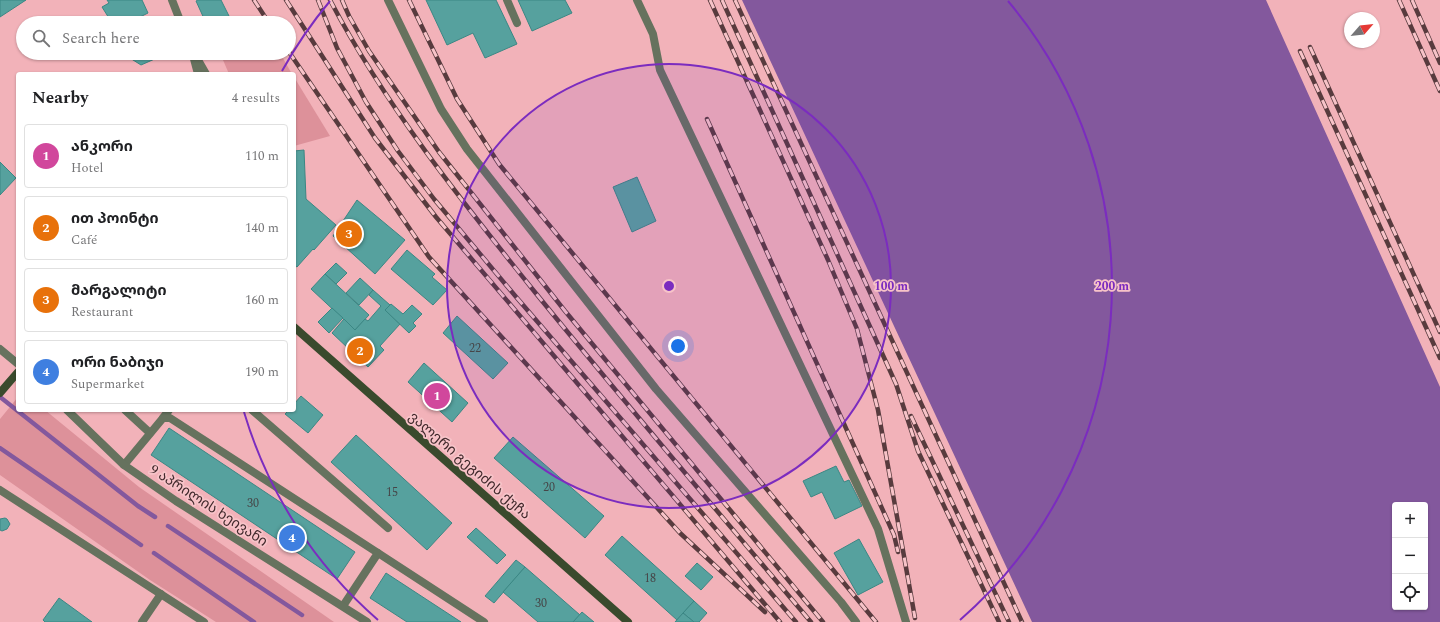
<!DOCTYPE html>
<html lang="en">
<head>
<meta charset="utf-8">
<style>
	:root { --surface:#fff; --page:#f2f2f2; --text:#202124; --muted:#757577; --line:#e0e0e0; --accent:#1d6a67 }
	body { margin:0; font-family:Spectral,"Noto Sans Georgian",serif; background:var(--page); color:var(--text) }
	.controls { position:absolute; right:12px; bottom:12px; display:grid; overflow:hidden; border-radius:4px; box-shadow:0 1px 3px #0004 }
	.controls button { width:36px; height:36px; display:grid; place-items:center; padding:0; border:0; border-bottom:1px solid var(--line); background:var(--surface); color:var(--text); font:20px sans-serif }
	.compass { position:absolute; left:1344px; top:12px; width:36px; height:36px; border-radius:50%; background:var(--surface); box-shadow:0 1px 3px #0004; rotate:62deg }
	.you { position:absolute; left:678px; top:346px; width:14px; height:14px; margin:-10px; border:3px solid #fff; border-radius:50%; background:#1a73e8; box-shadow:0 0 0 6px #1a73e833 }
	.badge { display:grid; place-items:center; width:26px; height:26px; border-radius:50%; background:var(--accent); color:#fff; font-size:13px; font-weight:700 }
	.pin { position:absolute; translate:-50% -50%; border:2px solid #fff; box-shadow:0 1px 4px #0006 }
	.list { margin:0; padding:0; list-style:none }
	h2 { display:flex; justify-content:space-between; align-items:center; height:52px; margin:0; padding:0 16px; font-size:17px }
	h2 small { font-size:13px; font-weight:400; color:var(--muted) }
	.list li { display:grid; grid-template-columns:26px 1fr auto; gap:12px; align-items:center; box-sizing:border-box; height:64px; margin:0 8px 8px; padding:0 8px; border:1px solid var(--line); border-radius:4px }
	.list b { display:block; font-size:15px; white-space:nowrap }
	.list p { margin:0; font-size:13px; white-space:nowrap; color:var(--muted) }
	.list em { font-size:13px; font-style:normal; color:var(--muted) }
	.icon { flex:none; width:22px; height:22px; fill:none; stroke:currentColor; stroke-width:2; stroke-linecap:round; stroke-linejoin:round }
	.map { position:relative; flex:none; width:1440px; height:622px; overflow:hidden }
	.search { position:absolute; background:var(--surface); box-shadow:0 1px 3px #0004; left:16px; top:16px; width:280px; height:44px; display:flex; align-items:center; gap:10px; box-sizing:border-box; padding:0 14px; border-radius:22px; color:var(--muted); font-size:15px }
	.panel { position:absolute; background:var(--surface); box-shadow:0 1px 3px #0004; left:16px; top:72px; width:280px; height:340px; border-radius:4px }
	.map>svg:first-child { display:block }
	.green { fill:#dd919a }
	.water { fill:#83589d; fill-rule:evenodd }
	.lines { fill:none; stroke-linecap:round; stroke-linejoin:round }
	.stream { stroke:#83589d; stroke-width:4.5 }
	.building { fill:#56a19e; stroke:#3b8784 }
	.lane { stroke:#66725e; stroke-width:8 }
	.street { stroke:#66725e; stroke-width:8 }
	.secondary { stroke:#3a4a2d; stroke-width:8 }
	.rail-casing { stroke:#583b3e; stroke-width:4.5 }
	.rail { stroke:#f7c3c8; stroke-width:3; stroke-dasharray:9; stroke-linecap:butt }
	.ring { fill:none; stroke:#7b2cbf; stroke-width:2 }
	.labels { text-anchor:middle; stroke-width:3.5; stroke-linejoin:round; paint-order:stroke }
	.number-label { font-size:12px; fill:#464648 }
	.street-label { font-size:14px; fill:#40282b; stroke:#f7c3c8 }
	.centre { fill:#7b2cbf; stroke:#f7c3c8; stroke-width:2 }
	.ring-label { font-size:12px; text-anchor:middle; font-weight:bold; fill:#7b2cbf; stroke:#f7c3c8; stroke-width:3.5; stroke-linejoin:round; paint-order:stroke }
</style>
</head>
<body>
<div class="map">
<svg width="1440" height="622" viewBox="0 0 1440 622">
	<rect width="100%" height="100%" fill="#f2b2b9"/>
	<g class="green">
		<polygon points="220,53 280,53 292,74 229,74"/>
		<polygon points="294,77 330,136 294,146"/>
		<polygon points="18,397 18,410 45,410 139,487 334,622 216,622 150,580 0,475 0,419"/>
	</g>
	<path class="water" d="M742 0H1266L1440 387V622H1032ZM1395 505H1425V607H1395Z"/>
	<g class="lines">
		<g class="stream">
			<polyline points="0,397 138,506 155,517"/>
			<polyline points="0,448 141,545"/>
			<polyline points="168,526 302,615"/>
			<polyline points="154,553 254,622"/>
		</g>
	</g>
	<g class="building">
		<polygon points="0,0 26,0 0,17"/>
		<polygon points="107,0 142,0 148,13 128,23 118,23 117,21 112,23 102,7 109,3"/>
		<polygon points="198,0 221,0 231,20 225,23 206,23 196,1"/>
		<polygon points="426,0 496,0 517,44 485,58 473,33 447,45"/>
		<polygon points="518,0 565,0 572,13 532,31"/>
		<polygon points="122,53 166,53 166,54 141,65"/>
		<polygon points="304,150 306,199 336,225 314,250 313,249 297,267 294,265 294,151"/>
		<polygon points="0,162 16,178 0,195"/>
		<polygon points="637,177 656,221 632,232 613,187"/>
		<polygon points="357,200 405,240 375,274 333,236"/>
		<polygon points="407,250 435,274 432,277 447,290 433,305 391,269"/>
		<polygon points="336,263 347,273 336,284 325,274"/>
		<polygon points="325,274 369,315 355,330 311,289"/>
		<polygon points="360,278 373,290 359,305 346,293"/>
		<polygon points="373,290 390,305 385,310 400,324 380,346 384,350 368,367 332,333 344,319 355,330 365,319 368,321 381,306 369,295"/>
		<polygon points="391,304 403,314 412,305 422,314 413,323 416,326 409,333 385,310"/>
		<polygon points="332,308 343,318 329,333 318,322"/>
		<polygon points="457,316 508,363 493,379 443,333"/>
		<polygon points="424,363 468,403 452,422 408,382"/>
		<polygon points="301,396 323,415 308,433 285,414 289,410 294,410 294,404"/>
		<polygon points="169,428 355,552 337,579 151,455"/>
		<polygon points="356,435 452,523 427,550 331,462"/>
		<polygon points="513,437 604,516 585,538 494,458"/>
		<polygon points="836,466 844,482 849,480 862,506 835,519 822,492 811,497 803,481"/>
		<polygon points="5,518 7,519 10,524 7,529 2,531 0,530 0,519"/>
		<polygon points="476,528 506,555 497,564 467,537"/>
		<polygon points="622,536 694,601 677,620 605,555"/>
		<polygon points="859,539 883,582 858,595 834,553"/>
		<polygon points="516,560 525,567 494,603 485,596"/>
		<polygon points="697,563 713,577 701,590 685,576"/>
		<polygon points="525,567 580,615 573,622 538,622 503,592"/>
		<polygon points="386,573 461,622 407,622 370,598"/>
		<polygon points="59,598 92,622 45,622 43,620"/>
		<polygon points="694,601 707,613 699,622 694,622 683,613"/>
		<polygon points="582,612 594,622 573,622"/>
		<polygon points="683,613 694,622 675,622"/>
	</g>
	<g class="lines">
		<g class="lane">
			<polyline points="388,0 441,109 467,149 656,389 841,602 856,622"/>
			<polyline points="507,0 517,23"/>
			<polyline points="637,0 653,34 660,70 878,529 906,622"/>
			<polyline points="125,410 150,433"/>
			<polyline points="252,410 388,528"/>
			<polyline points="163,418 169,410"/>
			<polyline points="124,465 163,418 170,418 378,553 343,606"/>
			<polyline points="378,553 484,622"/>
			<polyline points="142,622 161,594"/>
		</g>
		<g class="street">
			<polyline points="172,0 181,23"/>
			<polyline points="194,53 206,74"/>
			<polyline points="194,59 198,74"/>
			<polyline points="0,349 18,364"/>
			<polyline points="67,410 124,465 176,501 367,622"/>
			<polyline points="0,490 204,622"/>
		</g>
		<g class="secondary">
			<polyline points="294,327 628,622"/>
			<polyline points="0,393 18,372"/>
		</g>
		<defs>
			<g id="rail">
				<polyline points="254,0 269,23"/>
				<polyline points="286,0 375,138 436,217 780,622"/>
				<polyline points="318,0 337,48 366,102 398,151 434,199 517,298 796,622"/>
				<path d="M330 0C385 105 460 199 534 291 625 403 718 512 811 622"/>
				<polyline points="342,0 349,16 369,51 439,152 565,311 823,622"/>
				<polyline points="409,0 457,99 499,164 876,622"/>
				<polyline points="710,0 828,260 857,329 878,410 915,618"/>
				<polyline points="722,0 896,384 918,451 999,622"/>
				<polyline points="735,0 1022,622"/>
				<polyline points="1399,0 1440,91"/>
				<polyline points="1412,0 1440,63"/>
				<polyline points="1310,47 1440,332"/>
				<polyline points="1300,51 1440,358"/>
				<polyline points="289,52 429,257 680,533 765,612"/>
				<polyline points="707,119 894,535 898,552"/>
				<polyline points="911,416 1009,622"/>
			</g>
		</defs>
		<use href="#rail" class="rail-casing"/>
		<use href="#rail" class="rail"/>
	</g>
	<circle cx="669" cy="286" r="222" fill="#7b2cbf" fill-opacity=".12"/>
	<g class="ring">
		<circle cx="669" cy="286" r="222"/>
		<path d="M378 620A443 443 0 0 1 244 412M282 71A443 443 0 0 1 330 1M1008 1A443 443 0 0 1 960 620"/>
	</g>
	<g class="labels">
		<g class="number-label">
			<text x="475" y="352">22</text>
			<text x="549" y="491">20</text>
			<text x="392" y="496">15</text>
			<text x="253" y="507">30</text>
			<text x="650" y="582">18</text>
			<text x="541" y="607">30</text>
		</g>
		<g class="street-label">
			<text transform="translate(470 465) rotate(41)" y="5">ვალერი გეგიძის ქუჩა</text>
			<text transform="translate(209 505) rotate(33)" y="5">9 აპრილის ხეივანი</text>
		</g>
	</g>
	<circle cx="669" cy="286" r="6" class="centre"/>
	<g class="ring-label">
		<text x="891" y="290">100 m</text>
		<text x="1112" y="290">200 m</text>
	</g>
</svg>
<div class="controls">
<button>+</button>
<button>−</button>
<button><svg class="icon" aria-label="locate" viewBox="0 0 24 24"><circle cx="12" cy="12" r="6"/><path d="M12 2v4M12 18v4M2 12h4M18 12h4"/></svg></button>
</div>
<svg class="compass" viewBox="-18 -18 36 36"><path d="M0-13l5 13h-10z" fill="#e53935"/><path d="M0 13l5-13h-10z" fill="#757577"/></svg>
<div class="you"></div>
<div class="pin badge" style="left:437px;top:396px;background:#d1479c">1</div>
<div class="pin badge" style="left:360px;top:351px;background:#e8710a">2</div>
<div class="pin badge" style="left:349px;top:234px;background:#e8710a">3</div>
<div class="pin badge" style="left:292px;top:538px;background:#3f7fe0">4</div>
<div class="search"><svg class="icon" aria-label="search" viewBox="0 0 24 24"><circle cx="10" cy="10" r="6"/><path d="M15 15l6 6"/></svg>Search here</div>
<section class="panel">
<h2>Nearby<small>4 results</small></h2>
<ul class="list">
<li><span class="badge" style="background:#d1479c">1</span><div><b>ანკორი</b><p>Hotel</p></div><em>110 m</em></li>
<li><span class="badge" style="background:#e8710a">2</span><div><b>ით პოინტი</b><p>Café</p></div><em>140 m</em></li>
<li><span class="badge" style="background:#e8710a">3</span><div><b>მარგალიტი</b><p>Restaurant</p></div><em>160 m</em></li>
<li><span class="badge" style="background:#3f7fe0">4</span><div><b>ორი ნაბიჯი</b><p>Supermarket</p></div><em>190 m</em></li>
</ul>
</section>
</div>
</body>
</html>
